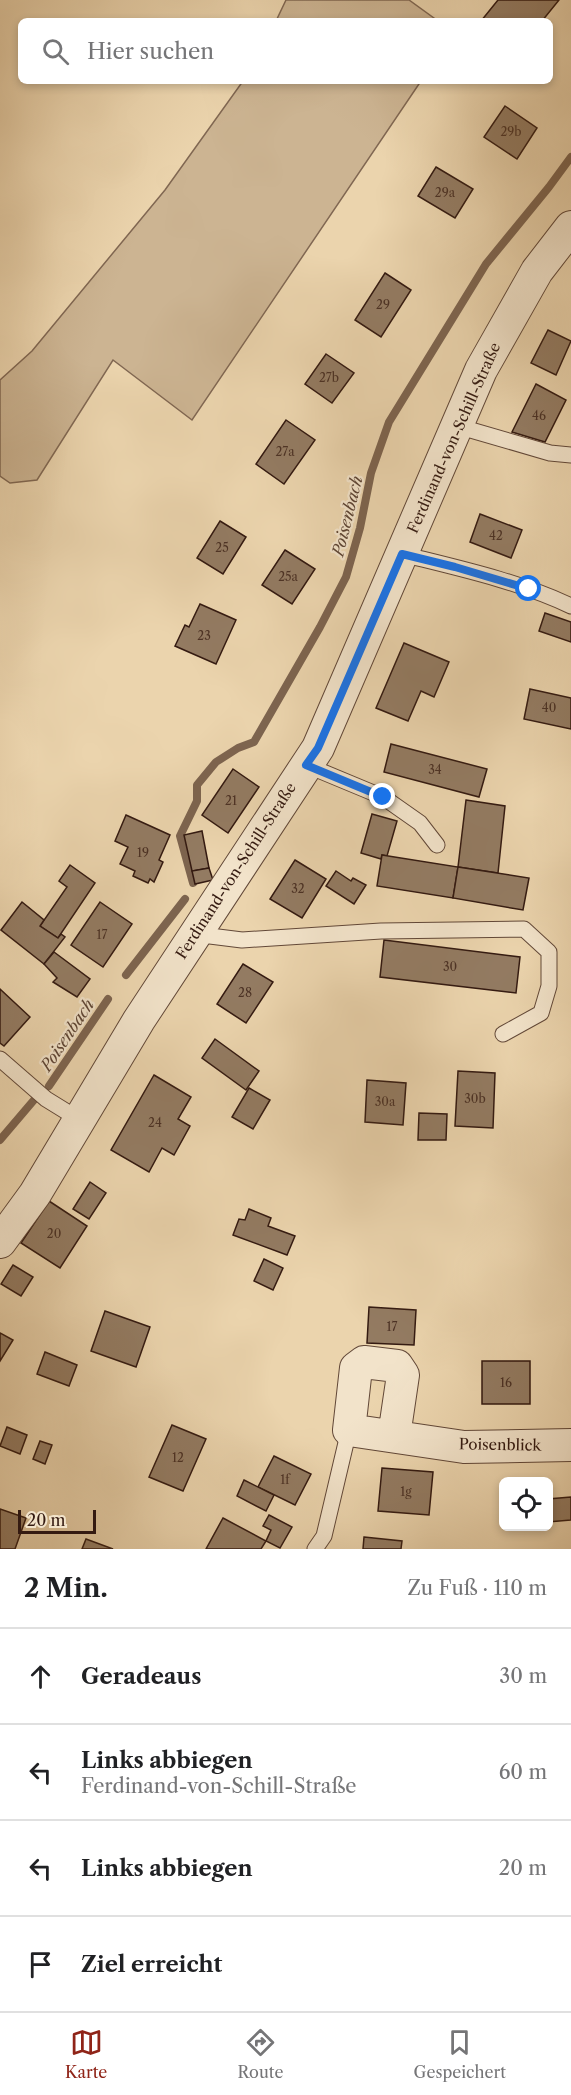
<!DOCTYPE html>
<html lang="de">
<head>
<meta charset="utf-8">
<style>
	:root { --surface:#fff; --page:#f2f2f2; --text:#202124; --muted:#757577; --line:#e0e0e0; --accent:#8f2418 }
	body { margin:0; font-family:"Libre Caslon Text",serif; background:var(--page); color:var(--text) }
	.controls { position:absolute; right:18px; bottom:18px; display:grid; overflow:hidden; border-radius:9px; box-shadow:0 3px 9px #0003 }
	.controls button { width:54px; height:54px; display:grid; place-items:center; padding:0; border:0; border-bottom:2px solid var(--line); background:var(--surface); color:var(--text); font:30px sans-serif }
	.scale { position:absolute; left:18px; bottom:15px; width:78px; box-sizing:border-box; padding-left:6px; border:3px solid #341a11; border-top:0; font-size:16px; line-height:21px; white-space:nowrap; color:#341a11; -webkit-text-stroke:4px #f2e3ca; paint-order:stroke }
	.stop { position:absolute; width:18px; height:18px; margin:-14px; border:4px solid #1a73e8; border-radius:50%; background:#fff }
	.stop.end { background:#1a73e8; border-color:#fff; box-shadow:0 2px 6px #0008 }
	.list { margin:0; padding:0; list-style:none }
	h2 { display:flex; justify-content:space-between; align-items:center; height:78px; margin:0; padding:0 24px; font-size:26px }
	h2 small { font-size:20px; font-weight:400; color:var(--muted) }
	.list li { display:grid; grid-template-columns:39px 1fr auto; gap:18px; align-items:center; box-sizing:border-box; height:96px; padding:0 24px; border-top:2px solid var(--line) }
	.list b { display:block; font-size:22px; white-space:nowrap }
	.list p { margin:0; font-size:20px; white-space:nowrap; color:var(--muted) }
	.list em { font-size:20px; font-style:normal; color:var(--muted) }
	.icon { flex:none; width:33px; height:33px; fill:none; stroke:currentColor; stroke-width:2; stroke-linecap:round; stroke-linejoin:round }
	.map { position:relative; flex:none; width:571px; height:1549px; overflow:hidden }
	.search { position:absolute; background:var(--surface); box-shadow:0 3px 9px #0003; left:18px; right:18px; top:18px; height:66px; display:flex; align-items:center; gap:15px; box-sizing:border-box; padding:0 21px; border-radius:9px; color:var(--muted); font-size:22px }
	.sheet { height:462px; background:var(--surface) }
	nav { display:flex; justify-content:space-around; align-items:center; box-sizing:border-box; height:84px; border-top:2px solid var(--line); background:var(--surface); font-size:16px; color:var(--muted) }
	nav a { display:grid; justify-items:center; gap:3px }
	nav .on { color:var(--accent) }
	.map>svg:first-child { display:block }
	.green { fill:#ccb492; stroke:#806752; stroke-width:1.5 }
	.lines { fill:none; stroke-linecap:round; stroke-linejoin:round }
	.stream { stroke:#7d644f; stroke-width:8 }
	.building { fill:#937b62; stroke:#341a11; stroke-width:1.5 }
	.lane-casing { stroke:#624838; stroke-width:17 }
	.street-casing { stroke:#624838; stroke-width:34 }
	.lane { stroke:#f2e3ca; stroke-width:15 }
	.street { stroke:#f2e3ca; stroke-width:32 }
	.route { stroke:#1a73e8; stroke-width:8 }
	.labels { text-anchor:middle; stroke-width:4.5; stroke-linejoin:round; paint-order:stroke }
	.number-label { font-size:12px; fill:#4c3225 }
	.street-label { font-size:15px; fill:#341a11; stroke:#f2e3ca }
	.water-label { font-size:16px; font-style:italic; fill:#5e4535; stroke:#f2e3ca }
</style>
</head>
<body>
<div class="map">
<svg width="571" height="1549" viewBox="0 0 571 1549">
	<rect width="100%" height="100%" fill="#ebd4ad"/>
	<filter id="stains"><feTurbulence type="fractalNoise" baseFrequency=".00333" numOctaves="4"/><feColorMatrix values="0 0 0 0 .2 0 0 0 0 .09 0 0 0 0 .02 0 0 0 .5 -.17"/></filter>
	<radialGradient id="worn" r=".72"><stop offset=".6" stop-color="#630" stop-opacity="0"/><stop offset="1" stop-color="#630" stop-opacity=".3"/></radialGradient>
	<g class="green">
		<polygon points="286,0 409,0 438,21 276,21"/>
		<polygon points="243,81 421,81 192,420 113,360 37,480 10,483 0,476 0,380 32,351 165,190"/>
	</g>
	<g class="lines">
		<g class="stream">
			<polyline points="193,883 180,836 197,801 197,785 216,762 238,748 254,742 320,627 346,577 360,528 371,473 389,422 486,264 549,187 571,157"/>
			<polyline points="126,975 185,899"/>
			<polyline points="49,1086 108,999"/>
			<polyline points="0,1140 34,1100"/>
		</g>
	</g>
	<g class="building">
		<polygon points="498,0 559,0 542,21 481,21"/>
		<polygon points="505,106 537,128 517,159 484,137"/>
		<polygon points="436,167 473,189 455,218 418,196"/>
		<polygon points="385,273 411,290 381,337 355,320"/>
		<polygon points="548,330 571,341 556,375 531,363"/>
		<polygon points="326,354 354,373 332,403 305,384"/>
		<polygon points="536,384 566,400 545,442 512,432"/>
		<polygon points="286,420 315,440 284,484 256,464"/>
		<polygon points="480,514 522,530 511,558 470,542"/>
		<polygon points="220,521 246,537 223,574 197,558"/>
		<polygon points="285,550 315,569 292,604 262,585"/>
		<polygon points="200,604 236,620 216,664 175,646 185,625 189,627"/>
		<polygon points="545,613 571,622 571,642 539,631"/>
		<polygon points="404,643 449,662 434,697 421,691 408,721 376,708"/>
		<polygon points="530,689 571,698 571,729 524,719"/>
		<polygon points="391,744 487,769 479,797 384,772"/>
		<polygon points="233,769 259,787 228,833 202,815"/>
		<polygon points="466,800 505,806 498,873 458,867"/>
		<polygon points="372,814 397,821 387,856 382,855 381,859 361,853"/>
		<polygon points="126,815 170,835 159,860 163,862 154,882 150,879 148,883 133,876 135,871 120,864 128,847 115,841"/>
		<polygon points="202,831 209,868 192,871 184,835"/>
		<polygon points="382,855 458,867 453,898 377,886"/>
		<polygon points="295,860 326,879 302,918 270,899"/>
		<polygon points="70,865 95,883 58,938 40,926 67,887 59,881"/>
		<polygon points="458,867 529,878 523,910 453,898"/>
		<polygon points="209,868 213,880 195,884 192,871"/>
		<polygon points="336,871 351,881 353,878 366,885 354,904 326,886"/>
		<polygon points="22,902 44,920 40,926 58,938 61,934 65,937 44,964 1,930"/>
		<polygon points="100,902 132,924 103,967 71,945"/>
		<polygon points="384,940 520,957 516,993 380,977"/>
		<polygon points="54,952 90,979 77,997 53,982 57,978 44,964"/>
		<polygon points="243,964 273,982 246,1023 217,1004"/>
		<polygon points="0,989 30,1017 4,1046 0,1043"/>
		<polygon points="215,1039 259,1071 246,1090 202,1058"/>
		<polygon points="458,1071 495,1073 493,1128 455,1126"/>
		<polygon points="154,1075 191,1097 178,1119 190,1126 174,1155 162,1148 149,1172 111,1150"/>
		<polygon points="367,1080 406,1083 403,1125 365,1122"/>
		<polygon points="249,1088 270,1100 253,1129 232,1117"/>
		<polygon points="419,1113 447,1114 446,1140 418,1140"/>
		<polygon points="90,1182 106,1193 89,1219 73,1209"/>
		<polygon points="49,1201 87,1226 60,1268 21,1243"/>
		<polygon points="249,1209 271,1218 268,1226 295,1236 287,1255 233,1235 239,1219 245,1220"/>
		<polygon points="264,1259 283,1268 273,1290 254,1281"/>
		<polygon points="13,1265 33,1277 21,1296 1,1284"/>
		<polygon points="369,1307 416,1310 414,1345 367,1343"/>
		<polygon points="105,1311 150,1327 136,1367 91,1351"/>
		<polygon points="0,1333 13,1340 0,1361"/>
		<polygon points="45,1352 77,1365 69,1386 37,1374"/>
		<rect x="482" y="1361" width="48" height="43"/>
		<polygon points="172,1425 206,1439 183,1491 149,1477"/>
		<polygon points="7,1427 27,1435 20,1454 0,1446"/>
		<polygon points="40,1441 52,1445 45,1464 33,1459"/>
		<polygon points="274,1456 311,1474 295,1505 258,1487"/>
		<polygon points="382,1468 433,1472 429,1515 378,1511"/>
		<polygon points="244,1480 274,1495 266,1511 237,1496"/>
		<polygon points="571,1497 571,1520 548,1522 548,1499"/>
		<polygon points="0,1509 26,1518 15,1549 0,1549"/>
		<polygon points="269,1515 292,1527 280,1548 266,1541 271,1530 263,1526"/>
		<polygon points="223,1518 266,1541 261,1549 206,1549"/>
		<polygon points="364,1537 402,1541 401,1549 363,1549"/>
		<polygon points="86,1539 113,1549 82,1549"/>
	</g>
	<g class="lines">
		<defs>
			<g id="lane">
				<polyline points="457,426 550,453 571,455"/>
				<path d="M402 554C458 568 518 581 571 606"/>
				<polyline points="306,765 383,797 420,823 437,845"/>
				<polyline points="194,934 242,940 381,931 524,929 549,952 549,986 541,1013 503,1034"/>
				<polyline points="0,1059 46,1099 80,1120"/>
				<polyline points="315,1549 324,1536 349,1430"/>
			</g>
			<g id="street">
				<polyline points="0,1242 35,1194 139,1020 318,748 481,370 537,271 571,227"/>
				<polyline points="394,1436 403,1375 397,1366 364,1362 356,1368 349,1430 464,1447 571,1445"/>
			</g>
		</defs>
		<use href="#lane" class="lane-casing"/>
		<use href="#street" class="street-casing"/>
		<use href="#lane" class="lane"/>
		<use href="#street" class="street"/>
	</g>
	<g class="lines">
		<polyline class="route" points="383,797 306,765 318,748 402,554 455,567 529,589"/>
	</g>
	<g class="labels">
		<g class="number-label">
			<text x="511" y="136">29b</text>
			<text x="445" y="197">29a</text>
			<text x="383" y="309">29</text>
			<text x="329" y="382">27b</text>
			<text x="539" y="420">46</text>
			<text x="285" y="456">27a</text>
			<text x="496" y="540">42</text>
			<text x="222" y="552">25</text>
			<text x="288" y="581">25a</text>
			<text x="204" y="640">23</text>
			<text x="549" y="712">40</text>
			<text x="435" y="774">34</text>
			<text x="231" y="805">21</text>
			<text x="143" y="857">19</text>
			<text x="298" y="893">32</text>
			<text x="102" y="939">17</text>
			<text x="450" y="971">30</text>
			<text x="245" y="997">28</text>
			<text x="475" y="1103">30b</text>
			<text x="385" y="1106">30a</text>
			<text x="155" y="1127">24</text>
			<text x="54" y="1238">20</text>
			<text x="392" y="1331">17</text>
			<text x="506" y="1387">16</text>
			<text x="178" y="1462">12</text>
			<text x="285" y="1484">1f</text>
			<text x="406" y="1496">1g</text>
		</g>
		<g class="street-label">
			<text transform="translate(454 438) rotate(-66)" y="5">Ferdinand-von-Schill-Straße</text>
			<text transform="translate(236 871) rotate(-57)" y="5">Ferdinand-von-Schill-Straße</text>
			<text transform="translate(500 1445) rotate(1)" y="5">Poisenblick</text>
		</g>
		<g class="water-label">
			<text transform="translate(347 516) rotate(-76)" y="6">Poisenbach</text>
			<text transform="translate(67 1035) rotate(-56)" y="6">Poisenbach</text>
		</g>
	</g>
	<rect width="100%" height="100%" filter="url(#stains)"/>
	<rect width="100%" height="100%" fill="url(#worn)"/>
</svg>
<div class="controls">
<button><svg class="icon" aria-label="locate" viewBox="0 0 24 24"><circle cx="12" cy="12" r="6"/><path d="M12 2v4M12 18v4M2 12h4M18 12h4"/></svg></button>
</div>
<div class="scale">20 m</div>
<div class="stop" style="left:529px;top:589px"></div>
<div class="stop end" style="left:383px;top:797px"></div>
<div class="search"><svg class="icon" aria-label="search" viewBox="0 0 24 24"><circle cx="10" cy="10" r="6"/><path d="M15 15l6 6"/></svg>Hier suchen</div>
</div>
<section class="sheet">
<h2>2 Min.<small>Zu Fuß · 110 m</small></h2>
<ul class="list">
<li><svg class="icon" aria-label="ahead" viewBox="0 0 24 24"><path d="M12 20V5M6 11l6-6 6 6"/></svg><div><b>Geradeaus</b></div><em>30 m</em></li>
<li><svg class="icon" aria-label="left" viewBox="0 0 24 24"><path d="M17 20v-9H6M10 6l-5 5 5 5"/></svg><div><b>Links abbiegen</b><p>Ferdinand-von-Schill-Straße</p></div><em>60 m</em></li>
<li><svg class="icon" aria-label="left" viewBox="0 0 24 24"><path d="M17 20v-9H6M10 6l-5 5 5 5"/></svg><div><b>Links abbiegen</b></div><em>20 m</em></li>
<li><svg class="icon" aria-label="arrive" viewBox="0 0 24 24"><path d="M6 21V4h12l-3 4 3 4H6"/></svg><div><b>Ziel erreicht</b></div></li>
</ul>
</section>
<nav>
<a class="on"><svg class="icon" aria-label="map" viewBox="0 0 24 24"><path d="M3 6l6-2 6 2 6-2v14l-6 2-6-2-6 2zM9 4v14M15 6v14"/></svg>Karte</a>
<a><svg class="icon" aria-label="directions" viewBox="0 0 24 24"><path d="M12 3l9 9-9 9-9-9zM9 14v-3h6M13 9l2 2-2 2"/></svg>Route</a>
<a><svg class="icon" aria-label="saved" viewBox="0 0 24 24"><path d="M7 4h10v16l-5-4-5 4z"/></svg>Gespeichert</a>
</nav>
</body>
</html>
